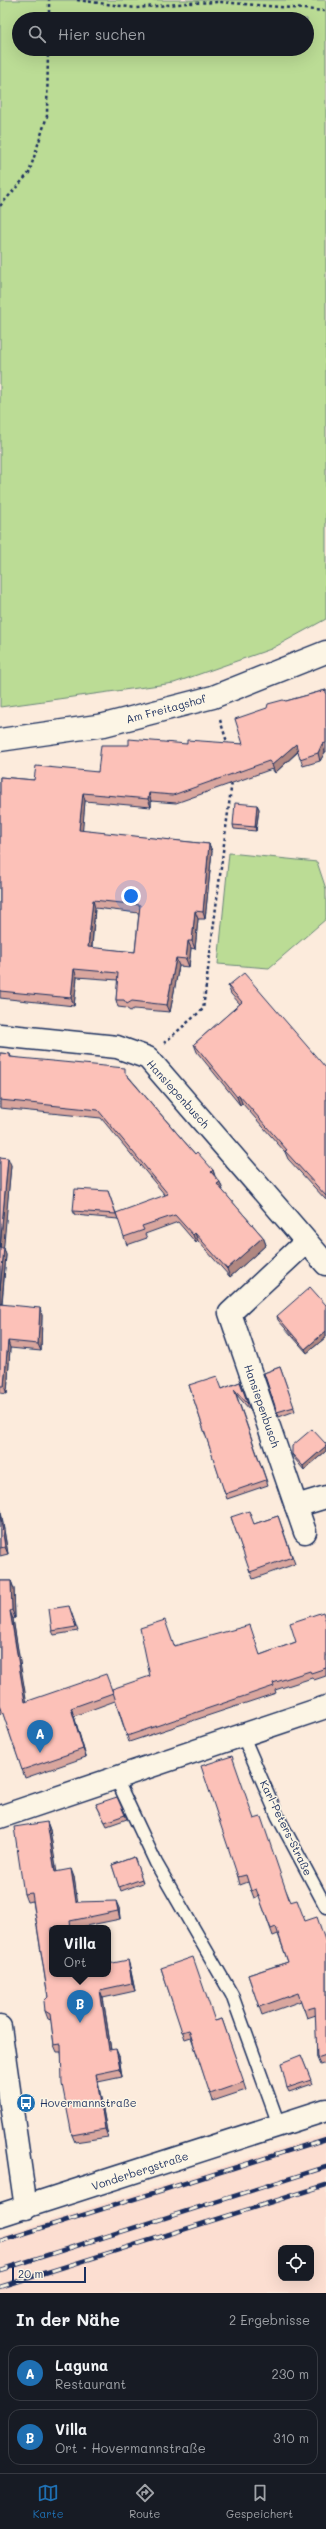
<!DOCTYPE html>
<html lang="de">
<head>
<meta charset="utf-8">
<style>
	:root { --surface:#171b24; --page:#242831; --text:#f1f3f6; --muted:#9ea1a6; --line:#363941; --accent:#1f6fb2 }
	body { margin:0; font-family:Mali,sans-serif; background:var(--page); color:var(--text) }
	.controls { position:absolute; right:12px; bottom:12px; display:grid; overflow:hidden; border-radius:8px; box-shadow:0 4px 16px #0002 }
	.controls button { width:36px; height:36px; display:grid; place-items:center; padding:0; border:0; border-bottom:1px solid var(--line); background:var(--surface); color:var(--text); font:20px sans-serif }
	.scale { position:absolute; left:12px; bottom:10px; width:74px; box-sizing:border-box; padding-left:4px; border:2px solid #1b2f5e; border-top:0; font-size:11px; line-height:14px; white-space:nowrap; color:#1b2f5e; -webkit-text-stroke:3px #fcf5e5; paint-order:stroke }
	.you { position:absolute; left:131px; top:896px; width:14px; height:14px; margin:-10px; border:3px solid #fff; border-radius:50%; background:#1a73e8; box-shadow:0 0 0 6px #1a73e833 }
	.badge { display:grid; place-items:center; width:26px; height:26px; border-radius:50%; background:var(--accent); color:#fff; font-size:13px; font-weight:700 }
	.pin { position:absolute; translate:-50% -33px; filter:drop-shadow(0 1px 2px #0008) }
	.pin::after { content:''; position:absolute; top:21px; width:14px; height:12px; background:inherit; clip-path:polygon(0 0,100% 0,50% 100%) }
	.popup { position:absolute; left:49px; top:1925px; width:62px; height:52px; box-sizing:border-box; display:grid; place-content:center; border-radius:8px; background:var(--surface); filter:drop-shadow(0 1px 3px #0005); font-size:13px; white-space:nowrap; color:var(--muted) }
	.popup b { font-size:15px; color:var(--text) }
	.popup::after { content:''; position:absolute; left:50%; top:100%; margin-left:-8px; border:8px solid transparent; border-top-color:var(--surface) }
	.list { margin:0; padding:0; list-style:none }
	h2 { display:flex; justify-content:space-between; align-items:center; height:52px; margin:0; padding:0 16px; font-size:17px }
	h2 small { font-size:13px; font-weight:400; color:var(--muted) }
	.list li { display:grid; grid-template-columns:26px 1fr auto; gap:12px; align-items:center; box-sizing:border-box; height:56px; margin:0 8px 8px; padding:0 8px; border:1px solid var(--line); border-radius:12px }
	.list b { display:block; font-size:15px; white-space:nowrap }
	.list p { margin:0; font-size:13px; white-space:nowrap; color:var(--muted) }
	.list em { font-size:13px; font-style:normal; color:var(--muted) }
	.icon { flex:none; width:22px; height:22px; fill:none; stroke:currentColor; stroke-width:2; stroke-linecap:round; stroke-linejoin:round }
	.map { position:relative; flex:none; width:326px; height:2293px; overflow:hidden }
	.search { position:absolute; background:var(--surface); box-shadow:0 4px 16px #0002; left:12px; right:12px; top:12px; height:44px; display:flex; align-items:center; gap:10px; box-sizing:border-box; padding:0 14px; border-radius:22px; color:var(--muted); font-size:15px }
	.sheet { height:180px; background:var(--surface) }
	nav { display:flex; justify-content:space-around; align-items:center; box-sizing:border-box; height:56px; border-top:1px solid var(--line); background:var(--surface); font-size:11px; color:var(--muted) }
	nav a { display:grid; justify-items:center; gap:2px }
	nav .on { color:var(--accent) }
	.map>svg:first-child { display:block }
	.built { fill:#fcded1; fill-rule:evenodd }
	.green { fill:#bbdc95; stroke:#6b867a; fill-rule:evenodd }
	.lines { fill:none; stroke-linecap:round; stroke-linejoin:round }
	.lane-casing { stroke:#1b2f5e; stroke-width:15 }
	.street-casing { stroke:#1b2f5e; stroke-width:25 }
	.path { stroke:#1b2f5e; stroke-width:2.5; stroke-dasharray:3 3; stroke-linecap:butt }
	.lane { stroke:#fcf5e5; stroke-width:12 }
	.street { stroke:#fcf5e5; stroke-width:22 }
	.rail-casing { stroke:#1b2f5e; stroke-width:4.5 }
	.rail { stroke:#fcf5e5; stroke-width:3; stroke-dasharray:9; stroke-linecap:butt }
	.wall { fill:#d9a69e; stroke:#1b2f5e; fill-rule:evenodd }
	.shaded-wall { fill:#b08781; stroke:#1b2f5e }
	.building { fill:#fcc1b8; stroke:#1b2f5e; fill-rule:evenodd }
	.labels { text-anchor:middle; stroke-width:3; stroke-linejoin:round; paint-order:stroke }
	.street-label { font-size:11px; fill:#1b2f5e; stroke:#fcf5e5 }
	.poi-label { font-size:11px; fill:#1b2f5e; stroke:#fcf5e5; text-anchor:start }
</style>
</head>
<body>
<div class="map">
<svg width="326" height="2293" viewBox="0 0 326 2293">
	<rect width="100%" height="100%" fill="#fcebdc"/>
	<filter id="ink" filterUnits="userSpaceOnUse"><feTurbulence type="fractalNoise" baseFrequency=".025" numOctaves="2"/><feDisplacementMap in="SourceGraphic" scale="8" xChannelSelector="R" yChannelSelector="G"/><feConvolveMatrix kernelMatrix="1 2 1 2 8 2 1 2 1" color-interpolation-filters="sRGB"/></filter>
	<g filter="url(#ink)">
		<path class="built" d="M326 2134V2293H0V2236ZM281 2248H311V2278H281Z"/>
		<g class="green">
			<path d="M0 0H326V619L271 649 174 683 0 707ZM19 19H307V49H19Z"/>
			<polygon points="229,853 317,862 326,889 326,919 269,968 218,964"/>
		</g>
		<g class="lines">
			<defs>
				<g id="lane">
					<polyline points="242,1734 278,1817 326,1907"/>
					<polyline points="116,1778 156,1863 232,1995 279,2125"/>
				</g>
				<g id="street">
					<polyline points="0,740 104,725 213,697 326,652"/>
					<polyline points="0,1035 117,1047 148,1058 326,1264"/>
					<polyline points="296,1506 326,1497"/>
					<polyline points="305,1532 230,1313 306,1242"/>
					<polyline points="0,1817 326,1707"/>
					<polyline points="0,2027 26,2208"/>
					<polyline points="0,2215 326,2110"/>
				</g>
			</defs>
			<use href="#lane" class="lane-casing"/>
			<use href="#street" class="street-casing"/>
			<g class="path">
				<polyline points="77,0 136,8 188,3 221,2 326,11"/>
				<polyline points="49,19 49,0"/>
				<polyline points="0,206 29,173 47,116 48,49"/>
				<polyline points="220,720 228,745"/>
				<polyline points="164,1043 203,1009 232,781"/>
			</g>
			<use href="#lane" class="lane"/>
			<use href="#street" class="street"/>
			<defs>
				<g id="rail">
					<polyline points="0,2241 326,2139"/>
					<polyline points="0,2270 326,2167"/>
					<polyline points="0,2287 326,2185"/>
				</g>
			</defs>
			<use href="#rail" class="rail-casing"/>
			<use href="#rail" class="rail"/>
		</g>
		<g class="wall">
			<path d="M326 690V752H325L320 761 303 766 298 752 275 773 272 769 176 803 151 801V807L85 801 82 831 209 844 212 851 205 919H198L195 949 191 948 189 967 179 966 170 1012 134 1009 130 1011 126 1008 118 1007 116 1000 118 980 77 977 74 1006 0 998V777L34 780 98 772 187 744H243L286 701ZM95 908 139 913 135 952 92 948Z"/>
			<polygon points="257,805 259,809 256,831 234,829 233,825"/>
			<polygon points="228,986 326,1068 326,1200 288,1159 285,1152 242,1103 240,1105 197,1052 194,1044 240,1004 231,994"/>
			<polygon points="0,1053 10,1054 11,1057 128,1076 195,1154 213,1170 215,1176 223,1190 222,1190 263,1237 266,1245 230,1277 198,1241 196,1243 178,1222 145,1234 147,1238 127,1245 124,1237 165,1195 101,1118 0,1108"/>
			<polygon points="0,1157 11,1165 3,1248 6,1255 2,1304 42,1315 41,1351 10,1348 7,1394 0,1393"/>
			<polygon points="108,1191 118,1219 75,1215 73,1211"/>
			<polygon points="326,1305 326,1337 307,1353 278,1320 277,1316"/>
			<polygon points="280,1367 295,1411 279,1417 264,1373"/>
			<polygon points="240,1382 250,1410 236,1394 268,1485 227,1499 189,1385 222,1389"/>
			<polygon points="326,1444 326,1451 304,1470 294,1458 292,1454"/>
			<polygon points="0,1506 8,1554 0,1556"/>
			<polygon points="278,1516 295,1564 253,1579 231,1517 254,1524"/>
			<polygon points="0,1581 11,1581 14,1589 15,1618 13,1619 26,1702 113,1693 150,1676 174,1646 260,1655 296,1642 326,1621 326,1676 314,1680 312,1678 275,1690 276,1693 129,1742 115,1701 74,1716 86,1757 25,1778 3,1713 0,1714"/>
			<polygon points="69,1606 78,1631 54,1635 52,1631"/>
			<polygon points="96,1804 125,1815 127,1819 107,1826"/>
			<polygon points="254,1819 291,1902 305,1921 326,1942 326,2063 320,2065 317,2058 316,2015 307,2018 301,2001 262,2015 248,1975 288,1962 278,1934 273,1936 259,1896 254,1898 248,1882 240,1885 238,1877"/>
			<polygon points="47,1822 50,1830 56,1872 74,1877 77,1902 119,1908 120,1919 76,1928 52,1928 52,1974 130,1967 135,1991 103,1998 111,2050 119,2056 122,2077 98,2082 108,2137 75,2142 72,2135 61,2052 57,2052 54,2045 51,2020 48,2019 45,2011 48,1997 33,1901 27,1902 24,1894"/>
			<polygon points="134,1857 143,1883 121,1891 112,1865"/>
			<polygon points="161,1968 215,2021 222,2019 246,2090 213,2101 191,2037 185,2039"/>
			<polygon points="301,2055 312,2084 289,2092 287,2088"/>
		</g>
		<g class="shaded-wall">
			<polygon points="296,744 298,751 275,773 272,765"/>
			<polygon points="322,744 325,752 320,761 318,753"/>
			<polygon points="83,793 85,801 82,838 79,830"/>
			<polygon points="149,793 151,801 151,807 148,799"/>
			<polygon points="257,805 259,809 256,831 255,827"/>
			<polygon points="209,844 212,851 205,919 203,912"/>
			<polygon points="93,900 95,908 91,955 88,947"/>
			<polygon points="195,911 198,919 195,949 192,941"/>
			<polygon points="188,941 191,948 189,967 186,959"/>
			<polygon points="176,958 179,966 170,1012 167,1005"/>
			<polygon points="74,969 77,977 74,1006 71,998"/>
			<polygon points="239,1095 242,1103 240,1105 237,1097"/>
			<polygon points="8,1158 11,1165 3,1255 0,1248"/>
			<polygon points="213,1170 215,1178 211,1172"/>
			<polygon points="220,1182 223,1190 220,1192 217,1184"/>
			<polygon points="195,1233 198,1241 196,1243 193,1235"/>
			<polygon points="263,1237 266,1245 230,1277 227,1269"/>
			<polygon points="4,1248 6,1255 1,1311 0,1308 0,1290"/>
			<polygon points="40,1308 42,1315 41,1351 38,1344"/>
			<polygon points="326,1331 326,1337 307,1353 305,1349"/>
			<polygon points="8,1341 10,1348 7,1394 4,1386"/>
			<polygon points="326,1446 326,1451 304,1470 303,1466"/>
			<polygon points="0,1506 8,1554 5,1547 0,1514"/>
			<polygon points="11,1581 14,1589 15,1618 12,1610"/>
			<polygon points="10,1611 13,1619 28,1710 25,1702"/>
			<polygon points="71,1708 74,1716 86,1757 83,1749"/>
			<polygon points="47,1822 50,1830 58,1879 55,1872"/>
			<polygon points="71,1869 74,1877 79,1910 76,1902"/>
			<polygon points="116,1901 119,1908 120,1919 118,1911"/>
			<polygon points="128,1960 130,1967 135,1991 132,1983"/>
			<polygon points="100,1990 103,1998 112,2057 109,2050"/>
			<polygon points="116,2049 119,2056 122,2077 120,2069"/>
			<polygon points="96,2074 98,2082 108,2137 105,2129"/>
		</g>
		<g class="building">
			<path d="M326 690V743L322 744 318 753 300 759 296 744 272 765 269 761 173 795 149 793 148 799 83 793 79 830 209 844 203 912 195 911 192 941H188L186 959 176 958 167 1005 132 1001 127 1004 124 1000H116L118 973 74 969 71 998 0 991V777L34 780 36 766 98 772 101 745H129V739L187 744V740L243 744 235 719 267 708 268 704 283 700 286 701ZM93 900 140 905 135 952 88 947Z"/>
			<polygon points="235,803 257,805 255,827 233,825"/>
			<polygon points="244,973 326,1068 326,1196 285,1151 287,1150 239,1095 237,1097 194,1044 242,1002 228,986"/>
			<polygon points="0,1053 10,1054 10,1057 125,1068 125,1073 195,1154 197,1152 213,1170 211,1172 220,1182 217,1184 263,1237 227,1269 195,1233 193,1235 175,1215 142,1226 144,1230 124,1237 116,1213 168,1194 98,1110 0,1100"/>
			<polygon points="0,1157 8,1158 0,1248 4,1248 0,1290"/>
			<polygon points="75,1189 108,1191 116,1214 73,1211"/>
			<polygon points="310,1287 326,1305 326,1331 305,1349 277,1316"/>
			<polygon points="0,1304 40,1308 38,1344 8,1341 4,1386 0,1386"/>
			<polygon points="280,1367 294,1407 277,1412 264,1373"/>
			<polygon points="217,1376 222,1389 240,1382 248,1404 234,1389 266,1480 225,1494 189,1385"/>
			<polygon points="312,1429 326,1444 326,1446 303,1466 292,1454 292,1446"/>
			<polygon points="249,1511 254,1524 278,1516 292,1557 250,1572 231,1517"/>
			<polygon points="0,1514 5,1547 0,1548"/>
			<polygon points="0,1581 11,1581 12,1610 10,1611 25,1702 106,1674 113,1693 71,1708 83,1749 22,1770 0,1705"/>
			<polygon points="69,1606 76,1627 52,1631 49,1609"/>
			<polygon points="323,1612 326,1622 326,1668 311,1673 310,1671 273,1683 274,1686 127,1736 112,1689 150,1676 140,1628 165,1620 174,1646 250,1625 260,1655 296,1642 290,1623"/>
			<polygon points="232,1756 254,1819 261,1817 290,1902 297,1900 305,1921 317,1917 326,1943 326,2055 317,2058 315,2007 304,2010 298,1993 259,2007 248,1975 288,1962 276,1927 271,1929 256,1889 251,1891 246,1875 238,1877 201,1766"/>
			<polygon points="117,1797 125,1815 105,1822 96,1804"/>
			<polygon points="47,1822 55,1872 71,1869 76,1902 116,1901 118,1911 70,1921 71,1928 52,1928 52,1974 108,1974 108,1964 128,1960 132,1983 100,1990 109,2050 116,2049 120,2069 96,2074 105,2129 72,2135 62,2084 61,2044 54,2045 50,2014 45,2011 44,2001 48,1997 32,1893 24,1894 14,1827"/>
			<polygon points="134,1857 142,1879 119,1887 112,1865"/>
			<polygon points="193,1957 215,2021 222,2019 244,2082 210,2094 189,2030 182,2032 161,1968"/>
			<polygon points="301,2055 311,2080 287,2088 281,2063"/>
		</g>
	</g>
	<defs>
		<symbol id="bus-disc" viewBox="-11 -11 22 22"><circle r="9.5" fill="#1f6fb2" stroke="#fcf5e5"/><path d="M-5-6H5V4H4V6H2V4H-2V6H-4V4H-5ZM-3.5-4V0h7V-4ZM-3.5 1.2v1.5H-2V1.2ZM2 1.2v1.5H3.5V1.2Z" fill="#fff"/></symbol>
	</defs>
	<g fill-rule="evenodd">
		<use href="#bus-disc" x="15" y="2092" width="22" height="22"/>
	</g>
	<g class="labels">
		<g class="street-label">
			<text transform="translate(166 709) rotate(-15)" y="4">Am Freitagshof</text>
			<text transform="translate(178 1094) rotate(48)" y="4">Hansiepenbusch</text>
			<text transform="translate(262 1406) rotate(71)" y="4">Hansiepenbusch</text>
			<text transform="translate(286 1828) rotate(64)" y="4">Karl-Peters-Straße</text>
			<text transform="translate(140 2171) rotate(-18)" y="4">Vonderbergstraße</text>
		</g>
		<g class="poi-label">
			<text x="40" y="2107">Hovermannstraße</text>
		</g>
	</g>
</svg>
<div class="controls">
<button><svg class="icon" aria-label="locate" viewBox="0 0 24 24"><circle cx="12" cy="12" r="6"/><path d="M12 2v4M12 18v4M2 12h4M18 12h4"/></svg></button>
</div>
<div class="scale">20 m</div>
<div class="you"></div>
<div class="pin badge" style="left:40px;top:1753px">A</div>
<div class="pin badge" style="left:80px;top:2023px">B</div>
<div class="popup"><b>Villa</b>Ort</div>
<div class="search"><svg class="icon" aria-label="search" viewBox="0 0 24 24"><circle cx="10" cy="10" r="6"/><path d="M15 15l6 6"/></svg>Hier suchen</div>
</div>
<section class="sheet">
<h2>In der Nähe<small>2 Ergebnisse</small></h2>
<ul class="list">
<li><span class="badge">A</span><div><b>Laguna</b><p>Restaurant</p></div><em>230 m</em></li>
<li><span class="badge">B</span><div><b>Villa</b><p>Ort · Hovermannstraße</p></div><em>310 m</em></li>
</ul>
</section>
<nav>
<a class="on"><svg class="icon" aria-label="map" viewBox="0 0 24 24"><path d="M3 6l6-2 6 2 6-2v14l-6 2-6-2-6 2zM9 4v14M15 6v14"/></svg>Karte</a>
<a><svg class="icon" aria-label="directions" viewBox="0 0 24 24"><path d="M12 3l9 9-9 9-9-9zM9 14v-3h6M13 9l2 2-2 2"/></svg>Route</a>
<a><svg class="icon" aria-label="saved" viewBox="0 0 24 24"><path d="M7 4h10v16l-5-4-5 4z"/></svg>Gespeichert</a>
</nav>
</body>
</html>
